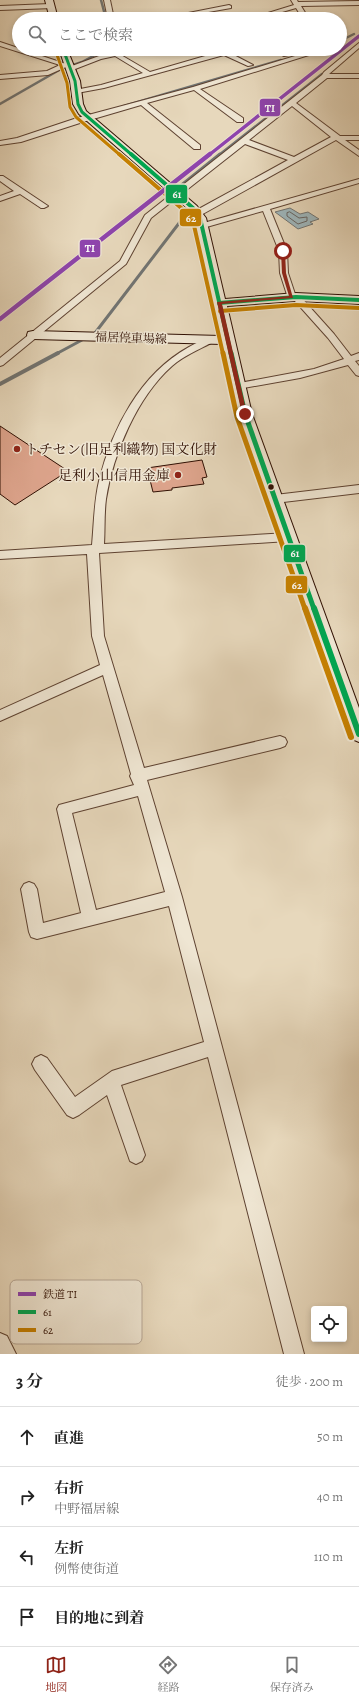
<!DOCTYPE html>
<html lang="ja">
<head>
<meta charset="utf-8">
<style>
	:root { --surface:#fff; --page:#f6f6f6; --text:#222; --muted:#767676; --line:#e0e0e0; --accent:#8f2418 }
	body { margin:0; font-family:Alegreya,"Noto Serif JP",serif; background:var(--page); color:var(--text) }
	.controls { position:absolute; right:12px; bottom:12px; display:grid; overflow:hidden; border-radius:4px; box-shadow:0 2px 6px #0003 }
	.controls button { width:36px; height:36px; display:grid; place-items:center; padding:0; border:0; border-bottom:1px solid var(--line); background:var(--surface); color:var(--text); font:20px sans-serif }
	.stop { position:absolute; width:12px; height:12px; margin:-9px; border:3px solid #8f2418; border-radius:50%; background:#fff }
	.stop.end { background:#8f2418; border-color:#fff; box-shadow:0 1px 4px #0008 }
	.list { margin:0; padding:0; list-style:none }
	h2 { display:flex; justify-content:space-between; align-items:center; height:52px; margin:0; padding:0 16px; font-size:17px }
	h2 small { font-size:13px; font-weight:400; color:var(--muted) }
	.list li { display:grid; grid-template-columns:26px 1fr auto; gap:12px; align-items:center; box-sizing:border-box; height:60px; padding:0 16px; border-top:1px solid var(--line) }
	.list b { display:block; font-size:15px; white-space:nowrap }
	.list p { margin:0; font-size:13px; white-space:nowrap; color:var(--muted) }
	.list em { font-size:13px; font-style:normal; color:var(--muted) }
	.icon { flex:none; width:22px; height:22px; fill:none; stroke:currentColor; stroke-width:2; stroke-linecap:round; stroke-linejoin:round }
	.map { position:relative; flex:none; width:359px; height:1354px; overflow:hidden }
	.search { position:absolute; background:var(--surface); box-shadow:0 2px 6px #0003; left:12px; right:12px; top:12px; height:44px; display:flex; align-items:center; gap:10px; box-sizing:border-box; padding:0 14px; border-radius:22px; color:var(--muted); font-size:15px }
	.sheet { height:292px; background:var(--surface) }
	nav { display:flex; justify-content:space-around; align-items:center; box-sizing:border-box; height:56px; border-top:1px solid var(--line); background:var(--surface); font-size:11px; color:var(--muted) }
	nav a { display:grid; justify-items:center; gap:2px }
	nav .on { color:var(--accent) }
	.map>svg:first-child { display:block }
	.water { fill:#9db6bc; stroke:#717472 }
	.lines { fill:none; stroke-linecap:round; stroke-linejoin:round }
	.shore { stroke:#666360; stroke-width:1 }
	.stream-far2 { stroke:#717472; stroke-width:2.5 }
	.stream-far1 { stroke:#717472; stroke-width:3 }
	.stream { stroke:#717472; stroke-width:4 }
	.building { fill:#dda48c; stroke:#301003 }
	.minor-casing { stroke:#5e4231; stroke-width:2 }
	.tertiary-casing { stroke:#5e4231; stroke-width:2 }
	.secondary-casing { stroke:#301003; stroke-width:2 }
	.minor { fill:#efe6d3; fill-rule:evenodd }
	.tertiary { fill:#efe6d3; fill-rule:evenodd }
	.secondary { fill:#efe6d3; fill-rule:evenodd }
	.bus-1-far3-casing { stroke:#efe6d3; stroke-width:4.5 }
	.bus-1-far2-casing { stroke:#efe6d3; stroke-width:6 }
	.bus-1-far1-casing { stroke:#efe6d3; stroke-width:8 }
	.bus-1-casing { stroke:#efe6d3; stroke-width:10 }
	.bus-2-far3-casing { stroke:#efe6d3; stroke-width:4.5 }
	.bus-2-far2-casing { stroke:#efe6d3; stroke-width:6 }
	.bus-2-far1-casing { stroke:#efe6d3; stroke-width:8 }
	.bus-2-casing { stroke:#efe6d3; stroke-width:10 }
	.bus-1-far3 { stroke:#00a651; stroke-width:3 }
	.bus-1-far2 { stroke:#00a651; stroke-width:4 }
	.bus-1-far1 { stroke:#00a651; stroke-width:5 }
	.bus-1 { stroke:#00a651; stroke-width:6 }
	.bus-2-far3 { stroke:#c58001; stroke-width:3 }
	.bus-2-far2 { stroke:#c58001; stroke-width:4 }
	.bus-2-far1 { stroke:#c58001; stroke-width:5 }
	.bus-2 { stroke:#c58001; stroke-width:6 }
	.rail-1-far1-casing { stroke:#efe6d3; stroke-width:5 }
	.rail-1-casing { stroke:#efe6d3; stroke-width:6 }
	.rail-1-far1 { stroke:#8e44ad; stroke-width:3.5 }
	.rail-1 { stroke:#8e44ad; stroke-width:4.5 }
	.route { fill:#8f2418 }
	.poi-dot { fill:#8f2418; stroke:#efe6d3; stroke-width:1.5 }
	.bus-dot { fill:#301003; stroke:#efe6d3; stroke-width:1.5 }
	.labels { text-anchor:middle; stroke-width:3; stroke-linejoin:round; paint-order:stroke }
	.far-street-label { font-size:12px; fill:#301003; stroke:#efe6d3 }
	.poi-label { font-size:14px; fill:#301003; stroke:#efe6d3; text-anchor:start }
	.key { fill:#efe6d3; stroke:#b6a695; stroke-width:1 }
	.key-label { font-size:11px; fill:#301003 }
	.line-badge { stroke:#efe6d3; stroke-width:1.5 }
	.badge-label { font-size:11px; text-anchor:middle; font-weight:bold; fill:#fff }
</style>
</head>
<body>
<div class="map">
<svg width="359" height="1354" viewBox="0 0 359 1354">
	<rect width="100%" height="100%" fill="#e7d8bc"/>
	<filter id="stains"><feTurbulence type="fractalNoise" baseFrequency=".005" numOctaves="4"/><feColorMatrix values="0 0 0 0 .2 0 0 0 0 .09 0 0 0 0 .02 0 0 0 .5 -.17"/></filter>
	<radialGradient id="worn" r=".72"><stop offset=".6" stop-color="#630" stop-opacity="0"/><stop offset="1" stop-color="#630" stop-opacity=".3"/></radialGradient>
	<polygon class="water" points="290,208 300,214 308,212 319,219 310,222 313,224 298,229 275,212"/>
	<g class="lines">
		<polygon class="shore" points="290,212 299,218 307,217 307,221 298,224 287,216 287,213"/>
		<g class="stream-far2">
			<polyline points="101,0 106,19"/>
			<polyline points="340,41 354,34"/>
			<polyline points="0,104 61,69 82,62 106,49"/>
			<polyline points="124,106 281,60"/>
			<polyline points="219,155 322,74 329,74"/>
		</g>
		<g class="stream-far1">
			<polyline points="179,187 220,154"/>
			<polyline points="56,354 95,333 183,218 189,214"/>
		</g>
		<polyline class="stream" points="0,384 58,353"/>
	</g>
	<g class="building">
		<polygon points="0,426 68,471 15,505 0,494"/>
		<polygon points="202,460 207,477 202,478 204,484 172,488 172,490 153,492 147,468"/>
	</g>
	<g class="lines">
		<defs>
			<g id="minor">
				<polygon points="104,0 110,0 114,19 108,19"/>
				<polygon points="291,0 297,0 298,2 359,1 359,5 301,6 309,19 303,19 296,8 258,19 248,19 294,5"/>
				<polygon points="229,5 231,6 231,8 180,17 182,19 176,19 173,16"/>
				<polygon points="0,42 72,66 99,56 131,49 142,49 121,55 150,72 219,52 218,51 221,49 225,51 241,49 230,53 253,65 248,66 224,55 104,88 77,93 75,92 75,90 101,85 143,73 115,56 101,59 70,71 68,70 66,67 48,75 0,79 0,75 47,71 60,65 0,46"/>
				<path d="M359 43V48L329 74H359V78H327L296 103 340 136H359V140H345L359 150V156L336 140 201 215H195V211L288 160 245 144 151 218 126 264 3 365 0 366V358L120 261 145 215 322 75 324 72ZM292 106 331 137 294 157 249 140Z"/>
				<polygon points="271,49 279,49 289,55 284,56"/>
				<polygon points="318,49 328,49 200,89 243,118 243,122 237,122 194,90 147,103 200,145 200,149 194,149 141,105 83,122 21,142 0,145 0,141 17,138 77,118 193,87"/>
				<polygon points="0,176 3,176 48,206 44,208 41,208 20,194 0,201 0,196 14,191 0,181"/>
				<polygon points="359,179 359,183 270,209 287,251 288,273 295,294 299,295 334,334 351,356 359,353 359,360 355,361 359,366 359,376 356,375 348,365 300,378 238,389 234,388 233,386 234,384 314,369 344,359 328,338 294,300 289,300 288,298 280,273 279,251 263,211 203,228 199,226 200,224"/>
				<path d="M208 338 213 341 211 343C198 350 183 356 172 366 137 397 113 454 106 499 104 514 105 529 104 544L288 533 292 534 294 537 292 540 288 541 99 553 104 636 144 768 280 736 285 738 287 742 285 746 280 748 147 780 182 897 304 1354H284L208 1057 121 1085 145 1155 142 1161 136 1164 130 1161 107 1095 79 1115 73 1118 67 1115 35 1070 32 1064 35 1058 41 1055 47 1058 75 1097 112 1071 204 1042 169 906 37 939 31 937 29 932 21 889 24 884 29 882 34 884 37 889 43 923 81 913 57 809 59 805 134 785 130 776 131 774 103 675 0 721V710L100 665 92 636 87 554 0 559V551L92 545C94 524 94 502 99 481 112 429 140 374 189 347 195 344 201 340 208 338ZM138 796 165 892 96 910 72 813Z"/>
				<polygon points="359,485 359,493 275,503 271,502 269,499 271,496 275,495"/>
				<polygon points="0,1333 7,1336 16,1354 0,1354"/>
			</g>
			<polygon id="tertiary" points="50,4 53,4 53,8 0,10 0,6"/>
			<g id="secondary">
				<polygon points="45,0 53,0 58,19 50,19"/>
				<polygon points="59,49 67,49 80,81 83,104 86,111 197,206 206,218 225,299 296,293 359,296 359,304 296,301 227,306 252,414 359,708 359,742 352,739 350,734 238,414 222,344 33,339 28,338 27,335 28,332 33,331 221,336 194,218 189,210 79,114 73,104 70,81"/>
			</g>
		</defs>
		<use href="#minor" class="minor-casing"/>
		<use href="#tertiary" class="tertiary-casing"/>
		<use href="#secondary" class="secondary-casing"/>
		<use href="#minor" class="minor"/>
		<use href="#tertiary" class="tertiary"/>
		<use href="#secondary" class="secondary"/>
		<defs>
			<polyline id="bus-1-far3" points="63,49 75,81 78,104 82,112 132,155"/>
			<g id="bus-1-far2">
				<polyline points="131,154 193,208 200,218 231,354"/>
				<polyline points="219,303 296,297 359,300"/>
			</g>
			<polyline id="bus-1-far1" points="231,353 245,414 314,609"/>
			<polyline id="bus-1" points="314,608 359,734"/>
			<polyline id="bus-2-far3" points="56,52 67,83 70,107 76,117 120,155"/>
			<g id="bus-2-far2">
				<polyline points="119,154 187,213 193,221 223,354"/>
				<polyline points="220,311 296,305 359,308"/>
			</g>
			<polyline id="bus-2-far1" points="223,353 237,417 305,609"/>
			<polyline id="bus-2" points="305,608 351,737"/>
		</defs>
		<use href="#bus-1-far3" class="bus-1-far3-casing"/>
		<use href="#bus-1-far2" class="bus-1-far2-casing"/>
		<use href="#bus-1-far1" class="bus-1-far1-casing"/>
		<use href="#bus-1" class="bus-1-casing"/>
		<use href="#bus-2-far3" class="bus-2-far3-casing"/>
		<use href="#bus-2-far2" class="bus-2-far2-casing"/>
		<use href="#bus-2-far1" class="bus-2-far1-casing"/>
		<use href="#bus-2" class="bus-2-casing"/>
		<use href="#bus-1-far3" class="bus-1-far3"/>
		<use href="#bus-1-far2" class="bus-1-far2"/>
		<use href="#bus-1-far1" class="bus-1-far1"/>
		<use href="#bus-1" class="bus-1"/>
		<use href="#bus-2-far3" class="bus-2-far3"/>
		<use href="#bus-2-far2" class="bus-2-far2"/>
		<use href="#bus-2-far1" class="bus-2-far1"/>
		<use href="#bus-2" class="bus-2"/>
		<defs>
			<polyline id="rail-1-far1" points="209,155 359,36"/>
			<polyline id="rail-1" points="0,319 210,154"/>
		</defs>
		<use href="#rail-1-far1" class="rail-1-far1-casing"/>
		<use href="#rail-1" class="rail-1-casing"/>
		<use href="#rail-1-far1" class="rail-1-far1"/>
		<use href="#rail-1" class="rail-1"/>
	</g>
	<polygon class="route" points="283,250 285,251 286,273 293,298 222,304 247,414 245,416 242,414 217,302 289,296 282,273 281,251"/>
	<g class="poi-dot">
		<circle cx="17" cy="449" r="4"/>
		<circle cx="178" cy="475" r="4"/>
	</g>
	<circle class="bus-dot" cx="271" cy="487" r="3.5"/>
	<g class="labels">
		<g class="far-street-label">
			<text transform="translate(131 338) rotate(2)" y="4">福居停車場線</text>
		</g>
		<g class="poi-label">
			<text x="25" y="454">トチセン(旧足利織物) 国文化財</text>
			<text x="170" y="480" text-anchor="end">足利小山信用金庫</text>
		</g>
	</g>
	<rect x="10" y="1280" width="132" height="64" rx="6" class="key"/>
	<rect x="18" y="1292" width="18" height="4" fill="#8e44ad"/>
	<rect x="18" y="1310" width="18" height="4" fill="#00a651"/>
	<rect x="18" y="1328" width="18" height="4" fill="#c58001"/>
	<g class="key-label">
		<text x="43" y="1298">鉄道 TI</text>
		<text x="43" y="1316">61</text>
		<text x="43" y="1334">62</text>
	</g>
	<g class="line-badge">
		<rect x="259" y="98" width="22" height="19" rx="4" fill="#8e44ad"/>
		<rect x="165" y="184" width="23" height="20" rx="4" fill="#00a651"/>
		<rect x="179" y="208" width="23" height="19" rx="4" fill="#c58001"/>
		<rect x="79" y="239" width="22" height="19" rx="4" fill="#8e44ad"/>
		<rect x="283" y="544" width="23" height="19" rx="4" fill="#00a651"/>
		<rect x="285" y="575" width="23" height="19" rx="4" fill="#c58001"/>
	</g>
	<g class="badge-label">
		<text x="270" y="112">TI</text>
		<text x="177" y="198">61</text>
		<text x="191" y="222">62</text>
		<text x="90" y="252">TI</text>
		<text x="295" y="557">61</text>
		<text x="297" y="589">62</text>
	</g>
	<rect width="100%" height="100%" filter="url(#stains)"/>
	<rect width="100%" height="100%" fill="url(#worn)"/>
</svg>
<div class="controls">
<button><svg class="icon" aria-label="locate" viewBox="0 0 24 24"><circle cx="12" cy="12" r="6"/><path d="M12 2v4M12 18v4M2 12h4M18 12h4"/></svg></button>
</div>
<div class="stop" style="left:283px;top:251px"></div>
<div class="stop end" style="left:245px;top:414px"></div>
<div class="search"><svg class="icon" aria-label="search" viewBox="0 0 24 24"><circle cx="10" cy="10" r="6"/><path d="M15 15l6 6"/></svg>ここで検索</div>
</div>
<section class="sheet">
<h2>3 分<small>徒歩 · 200 m</small></h2>
<ul class="list">
<li><svg class="icon" aria-label="ahead" viewBox="0 0 24 24"><path d="M12 20V5M6 11l6-6 6 6"/></svg><div><b>直進</b></div><em>50 m</em></li>
<li><svg class="icon" aria-label="right" viewBox="0 0 24 24"><path d="M7 20v-9h11M14 6l5 5-5 5"/></svg><div><b>右折</b><p>中野福居線</p></div><em>40 m</em></li>
<li><svg class="icon" aria-label="left" viewBox="0 0 24 24"><path d="M17 20v-9H6M10 6l-5 5 5 5"/></svg><div><b>左折</b><p>例幣使街道</p></div><em>110 m</em></li>
<li><svg class="icon" aria-label="arrive" viewBox="0 0 24 24"><path d="M6 21V4h12l-3 4 3 4H6"/></svg><div><b>目的地に到着</b></div></li>
</ul>
</section>
<nav>
<a class="on"><svg class="icon" aria-label="map" viewBox="0 0 24 24"><path d="M3 6l6-2 6 2 6-2v14l-6 2-6-2-6 2zM9 4v14M15 6v14"/></svg>地図</a>
<a><svg class="icon" aria-label="directions" viewBox="0 0 24 24"><path d="M12 3l9 9-9 9-9-9zM9 14v-3h6M13 9l2 2-2 2"/></svg>経路</a>
<a><svg class="icon" aria-label="saved" viewBox="0 0 24 24"><path d="M7 4h10v16l-5-4-5 4z"/></svg>保存済み</a>
</nav>
</body>
</html>
